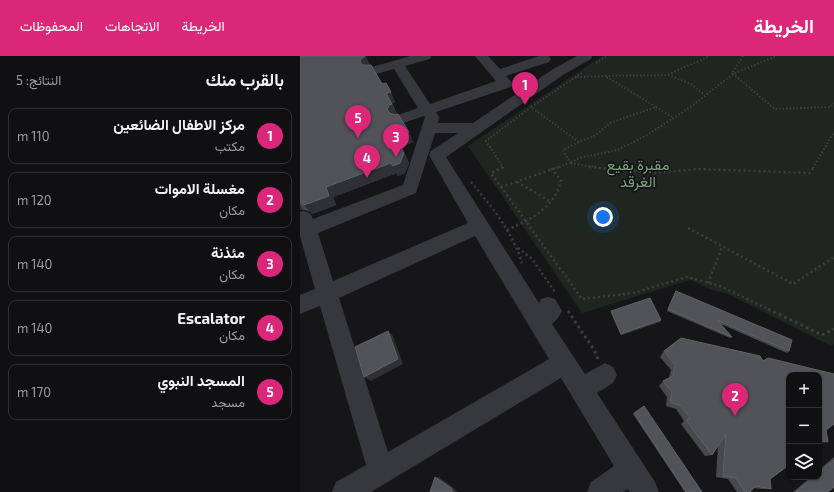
<!DOCTYPE html>
<html lang="ar">
<head>
<meta charset="utf-8">
<style>
	:root { --surface:#101012; --page:#19191b; --text:#f1f3f6; --muted:#9c9d9f; --line:#303032; --accent:#db2777 }
	body { margin:0; font-family:"Exo 2",Vazirmatn,sans-serif; background:var(--page); color:var(--text); direction:rtl }
	.controls { position:absolute; right:12px; bottom:12px; display:grid; overflow:hidden; border-radius:8px; box-shadow:0 1px 3px #0004 }
	.controls button { width:36px; height:36px; display:grid; place-items:center; padding:0; border:0; border-bottom:1px solid var(--line); background:var(--surface); color:var(--text); font:20px sans-serif }
	.you { position:absolute; left:303px; top:161px; width:14px; height:14px; margin:-10px; border:3px solid #fff; border-radius:50%; background:#1a73e8; box-shadow:0 0 0 6px #1a73e833 }
	.badge { display:grid; place-items:center; width:26px; height:26px; border-radius:50%; background:var(--accent); color:#fff; font-size:13px; font-weight:700 }
	.pin { position:absolute; translate:-50% -33px; filter:drop-shadow(0 1px 2px #0008) }
	.pin::after { content:''; position:absolute; top:21px; width:14px; height:12px; background:inherit; clip-path:polygon(0 0,100% 0,50% 100%) }
	.list { margin:0; padding:0; list-style:none }
	h2 { display:flex; justify-content:space-between; align-items:center; height:52px; margin:0; padding:0 16px; font-size:17px }
	h2 small { font-size:13px; font-weight:400; color:var(--muted) }
	.list li { display:grid; grid-template-columns:26px 1fr auto; gap:12px; align-items:center; box-sizing:border-box; height:56px; margin:0 8px 8px; padding:0 8px; border:1px solid var(--line); border-radius:8px }
	.list b { display:block; font-size:15px; white-space:nowrap }
	.list p { margin:0; font-size:13px; white-space:nowrap; color:var(--muted) }
	.list em { font-size:13px; font-style:normal; color:var(--muted) }
	.icon { flex:none; width:22px; height:22px; fill:none; stroke:currentColor; stroke-width:2; stroke-linecap:round; stroke-linejoin:round }
	.map { position:relative; flex:none; width:534px; height:436px; overflow:hidden; direction:ltr }
	header { display:flex; align-items:center; gap:24px; box-sizing:border-box; height:56px; padding:0 20px; background:var(--accent); color:#fff }
	header strong { font-size:19px }
	nav { display:flex; gap:22px; margin-inline-start:auto; font-size:14px }
	main { display:flex }
	aside { flex:1; background:var(--surface) }
	.map>svg:first-child { display:block }
	.green { fill:#1e261f }
	.lines { fill:none; stroke-linecap:round; stroke-linejoin:round }
	.path-far2 { stroke:#3d3f44; stroke-width:2; stroke-dasharray:1.5 2; stroke-linecap:butt }
	.path-far1 { stroke:#3d3f44; stroke-width:2.5; stroke-dasharray:2 3; stroke-linecap:butt }
	.path { stroke:#3d3f44; stroke-width:3; stroke-dasharray:2.5 3.5; stroke-linecap:butt }
	.minor { fill:#37383d; fill-rule:evenodd }
	.wall { fill:#47494d }
	.shaded-wall { fill:#2f3033 }
	.building { fill:#525359; stroke:#5f6168 }
	.labels { text-anchor:middle; stroke-width:3; stroke-linejoin:round; paint-order:stroke }
	.park-label { font-size:15px; fill:#7fa381; stroke:#111113 }
</style>
</head>
<body>
<header>
<strong>الخريطة</strong>
<nav><a>الخريطة</a><a>الاتجاهات</a><a>المحفوظات</a></nav>
</header>
<main>
<div class="map">
<svg width="534" height="436" viewBox="0 0 534 436">
	<rect width="100%" height="100%" fill="#161618"/>
	<polygon class="green" points="302,0 534,0 534,288 531,290 428,238 410,233 390,224 282,257 168,90"/>
	<g class="lines">
		<g class="path-far2">
			<polyline points="443,0 432,17 475,53 531,51 534,47"/>
			<polyline points="296,7 307,0"/>
			<polyline points="282,17 231,51 279,86 296,79 310,67 356,51 305,20 367,19 410,0"/>
			<polyline points="368,19 391,28 405,39"/>
			<polyline points="277,21 305,20"/>
			<polyline points="356,51 372,61"/>
			<polyline points="202,112 203,111 186,85 231,51"/>
			<polyline points="256,112 270,107 263,94 279,86"/>
			<polyline points="300,112 270,107 279,102 317,94 347,79 392,50 433,18 477,0"/>
			<polyline points="513,112 534,76"/>
		</g>
		<g class="path-far1">
			<polyline points="203,111 191,117 282,243 333,237 387,221 420,230 470,254"/>
			<polyline points="289,111 354,117 398,113 510,117 514,111"/>
			<path d="M171 126C192 151 212 175 222 207"/>
			<polyline points="217,126 251,146"/>
			<polyline points="201,131 259,111"/>
			<polyline points="388,172 493,228 534,201"/>
			<path d="M207 174C231 163 255 152 261 124L251 112"/>
			<polyline points="218,192 232,203 255,236"/>
			<polyline points="408,227 422,191"/>
		</g>
		<g class="path">
			<polyline points="468,253 522,279 534,273"/>
			<polyline points="268,255 294,294 298,303"/>
		</g>
		<path class="minor" d="M111 0H131L130 3 105 10 130 48 196 25 175 0H188L200 13 239 0H249L251 3 249 6 206 20 213 28 211 31 136 56 139 61 138 67H173L253 13 277 0H292L291 3 263 19 146 101 239 247 241 243 248 241 255 243 262 255 258 262 252 268 285 318 305 307 313 311 317 319 313 327 297 337 355 426 359 436H330L328 433 323 436H287L291 426 314 410 261 322 71 436H32L36 426 66 409 20 250 0 258V239L15 233 0 180V156L4 155 10 157 13 163 103 129 125 61 124 60 100 68 95 66 93 63 95 60 118 52 94 13 73 19 68 18 66 15 68 12ZM135 77H158L131 95 129 99 168 167 33 225 18 177 116 137ZM175 180 249 303 88 396 39 242Z"/>
	</g>
	<g class="wall">
		<polygon points="0,0 70,9 95,46 92,47 97,58 94,59 109,76 113,86 101,91 109,107 105,117 98,120 97,117 33,141 36,149 12,158 10,155 4,154 0,154"/>
		<polygon points="375,237 489,295 487,297 421,268 432,281 430,282 367,255"/>
		<polygon points="311,255 360,266 321,279 311,257"/>
		<polygon points="381,282 460,300 463,305 468,302 534,318 534,368 526,374 528,386 519,387 519,319 489,319 489,409 470,423 471,433 461,433 454,432 450,436 437,436 428,423 416,421 418,389 412,399 405,400 381,368 384,365 376,353 366,350 367,341 359,330 363,325 369,322 371,314 360,301 364,295"/>
		<polygon points="334,357 402,436 385,436 333,358"/>
		<polygon points="534,401 534,431 528,436 493,436 511,421 519,421 519,414"/>
	</g>
	<g class="shaded-wall">
		<polygon points="65,0 66,0 70,10 65,14 60,4"/>
		<polygon points="91,36 95,46 90,48 86,37"/>
		<polygon points="92,48 97,58 94,59 92,64 87,54 89,49"/>
		<polygon points="109,76 113,86 100,91 95,81"/>
		<polygon points="104,97 109,107 105,117 98,120 97,117 33,141 36,149 12,158 4,149 26,131"/>
		<polygon points="0,149 4,154 0,154"/>
		<polygon points="361,264 360,266 321,279 321,278"/>
		<polygon points="88,275 93,280 103,308 71,325 64,321"/>
		<polygon points="135,421 139,421 155,433 157,436 153,436"/>
	</g>
	<g class="building">
		<polygon points="0,0 65,0 60,4 62,9 71,9 82,28 86,27 91,36 86,37 92,48 89,49 87,54 90,57 95,59 98,58 109,76 95,81 104,97 100,107 93,110 91,107 26,131 29,140 4,149 2,146 0,146"/>
		<polygon points="376,235 492,284 489,295 417,264 432,281 368,253"/>
		<polygon points="350,242 361,264 321,278 311,255"/>
		<polygon points="88,275 98,303 64,321 55,291"/>
		<polygon points="381,282 460,300 463,305 468,302 534,318 534,368 526,374 528,386 522,384 519,386 519,319 489,319 489,409 470,423 471,433 456,430 450,436 445,436 436,422 423,420 426,378 412,399 386,364 390,362 381,350 370,346 372,336 363,325 373,320 375,309 364,295"/>
		<polygon points="344,350 402,436 386,436 334,357"/>
		<polygon points="534,404 534,431 528,436 496,436 514,421 519,421 519,417"/>
		<polygon points="135,421 151,432 153,436 130,436"/>
	</g>
	<g class="labels">
		<g class="park-label">
			<text x="338" y="114">مقبرة بقيع<tspan x="338" dy="17">الغرقد</tspan></text>
		</g>
	</g>
</svg>
<div class="controls">
<button>+</button>
<button>−</button>
<button><svg class="icon" aria-label="layers" viewBox="0 0 24 24"><path d="M12 4l9 5-9 5-9-5zM3 14l9 5 9-5"/></svg></button>
</div>
<div class="you"></div>
<div class="pin badge" style="left:225px;top:49px">1</div>
<div class="pin badge" style="left:435px;top:360px">2</div>
<div class="pin badge" style="left:96px;top:101px">3</div>
<div class="pin badge" style="left:67px;top:122px">4</div>
<div class="pin badge" style="left:58px;top:82px">5</div>
</div>
<aside>
<h2>بالقرب منك<small>النتائج: 5</small></h2>
<ul class="list">
<li><span class="badge">1</span><div><b>مركز الاطفال الضائعين</b><p>مكتب</p></div><em>110 m</em></li>
<li><span class="badge">2</span><div><b>مغسلة الاموات</b><p>مكان</p></div><em>120 m</em></li>
<li><span class="badge">3</span><div><b>مئذنة</b><p>مكان</p></div><em>140 m</em></li>
<li><span class="badge">4</span><div><b>Escalator</b><p>مكان</p></div><em>140 m</em></li>
<li><span class="badge">5</span><div><b>المسجد النبوي</b><p>مسجد</p></div><em>170 m</em></li>
</ul>
</aside>
</main>
</body>
</html>
